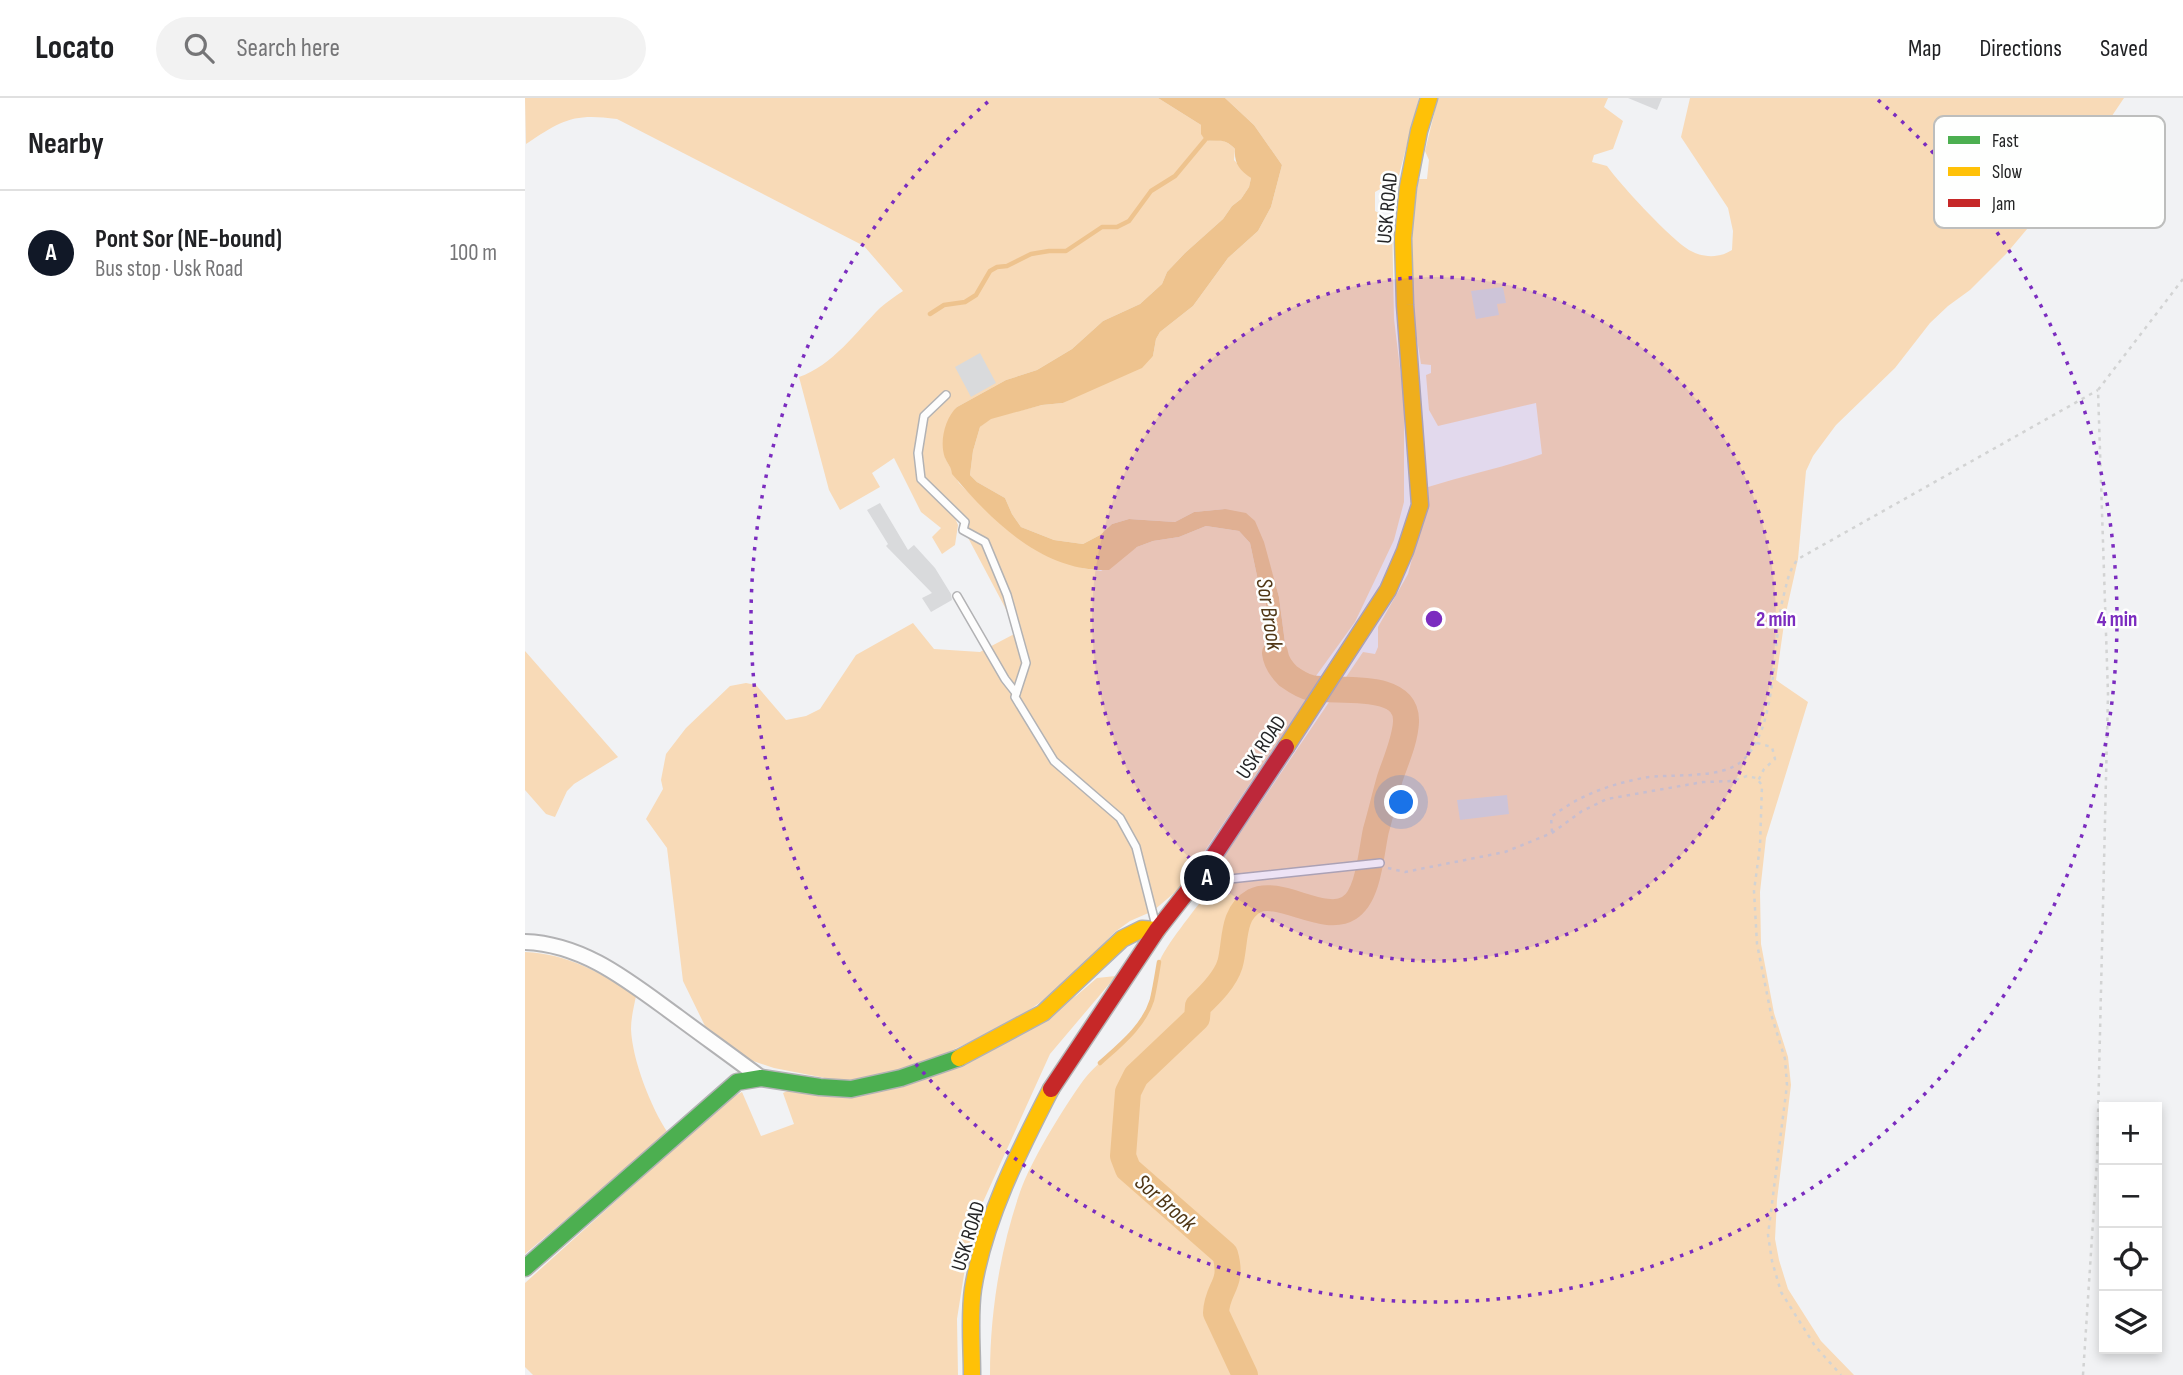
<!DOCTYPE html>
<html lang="en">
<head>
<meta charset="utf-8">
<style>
	:root { --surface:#fff; --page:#f2f2f2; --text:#202124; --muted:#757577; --line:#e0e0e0; --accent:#111827 }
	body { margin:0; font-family:"Sofia Sans Condensed",sans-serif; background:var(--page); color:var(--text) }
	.controls { position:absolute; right:21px; bottom:21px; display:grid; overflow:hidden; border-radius:0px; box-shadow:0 4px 10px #0003 }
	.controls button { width:63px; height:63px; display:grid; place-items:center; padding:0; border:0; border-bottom:2px solid var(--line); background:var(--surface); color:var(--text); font:35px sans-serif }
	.you { position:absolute; left:877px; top:705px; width:24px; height:24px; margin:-18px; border:5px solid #fff; border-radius:50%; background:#1a73e8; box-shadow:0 0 0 10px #1a73e833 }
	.badge { display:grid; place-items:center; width:46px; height:46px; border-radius:50%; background:var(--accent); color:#fff; font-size:23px; font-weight:700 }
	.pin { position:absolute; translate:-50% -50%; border:4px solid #fff; box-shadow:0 2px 7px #0006 }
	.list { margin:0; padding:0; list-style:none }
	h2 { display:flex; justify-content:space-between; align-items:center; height:91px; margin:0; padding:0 28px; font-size:30px }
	h2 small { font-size:23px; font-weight:400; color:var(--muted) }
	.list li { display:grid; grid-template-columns:46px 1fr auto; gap:21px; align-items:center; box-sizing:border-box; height:126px; padding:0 28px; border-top:2px solid var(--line) }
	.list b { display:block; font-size:26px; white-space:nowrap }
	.list p { margin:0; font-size:23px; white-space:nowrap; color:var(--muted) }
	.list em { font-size:23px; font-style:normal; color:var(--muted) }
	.icon { flex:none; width:38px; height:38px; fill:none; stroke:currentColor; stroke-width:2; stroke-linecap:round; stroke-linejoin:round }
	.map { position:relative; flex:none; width:1658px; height:1277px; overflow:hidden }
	header { display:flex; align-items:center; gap:42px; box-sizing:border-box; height:98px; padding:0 35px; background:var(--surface); border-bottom:2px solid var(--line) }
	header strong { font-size:33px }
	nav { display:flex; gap:38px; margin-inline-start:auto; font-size:24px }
	.search { width:490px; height:63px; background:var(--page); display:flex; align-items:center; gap:18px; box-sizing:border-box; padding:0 24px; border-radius:38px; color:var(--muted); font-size:26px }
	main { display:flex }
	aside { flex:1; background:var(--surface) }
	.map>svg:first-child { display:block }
	.green { fill:#f8dab7 }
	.water { fill:#eec38e }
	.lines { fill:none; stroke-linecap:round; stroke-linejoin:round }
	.stream { stroke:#eec38e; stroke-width:4.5 }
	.river { stroke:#eec38e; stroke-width:26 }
	.building { fill:#d9dadc }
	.lane-casing { stroke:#b2b2b4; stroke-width:10 }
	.street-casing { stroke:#b2b2b4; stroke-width:18 }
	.fast-casing { stroke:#b2b2b4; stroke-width:19 }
	.slow-casing { stroke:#b2b2b4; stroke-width:19 }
	.jam-casing { stroke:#b2b2b4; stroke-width:19 }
	.path { stroke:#d2d3d3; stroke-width:2.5; stroke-dasharray:3.5 5; stroke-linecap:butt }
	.lane { stroke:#fdfdfd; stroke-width:7 }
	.street { stroke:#fdfdfd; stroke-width:14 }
	.fast { stroke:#4caf50; stroke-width:16 }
	.slow { stroke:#ffc107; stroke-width:16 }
	.jam { stroke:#c62828; stroke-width:16 }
	.ring { fill:none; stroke:#7b2cbf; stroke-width:3.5; stroke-dasharray:3.5 7 }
	.labels { text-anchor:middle; stroke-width:5; stroke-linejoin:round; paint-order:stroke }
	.street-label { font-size:21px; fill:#242526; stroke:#fefffe }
	.water-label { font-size:23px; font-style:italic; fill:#503716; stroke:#fefffe }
	.key { fill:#fefffe; stroke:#bdbebd; stroke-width:2 }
	.key-label { font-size:19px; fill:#242526 }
	.centre { fill:#7b2cbf; stroke:#fefffe; stroke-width:3.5 }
	.ring-label { font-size:21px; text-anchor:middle; font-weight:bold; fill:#7b2cbf; stroke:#fefffe; stroke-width:5; stroke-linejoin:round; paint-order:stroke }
</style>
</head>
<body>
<header>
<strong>Locato</strong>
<div class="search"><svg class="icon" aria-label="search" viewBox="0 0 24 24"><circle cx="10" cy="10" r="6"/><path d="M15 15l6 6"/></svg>Search here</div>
<nav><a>Map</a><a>Directions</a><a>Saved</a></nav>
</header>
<main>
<aside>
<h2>Nearby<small></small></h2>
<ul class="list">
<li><span class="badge">A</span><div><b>Pont Sor (NE-bound)</b><p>Bus stop · Usk Road</p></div><em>100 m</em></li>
</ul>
</aside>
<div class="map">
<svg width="1658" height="1277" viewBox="0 0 1658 1277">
	<rect width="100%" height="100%" fill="#f1f2f4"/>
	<g class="green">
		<path d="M0 0H633L676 27 684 43C695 41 702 42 710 51L709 62 726 80 724 89 716 101 707 108 698 121 660 155 642 174 637 186 615 206 578 223 547 251 512 272 481 282 432 309 420 332V360L434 385 451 402 516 455 557 470 576 473 612 449 628 443 654 439 681 428 714 433 725 445 735 492 741 505 744 568 769 583 762 560 754 499 738 444 700 411 669 414 650 424 604 421 587 426 575 437 558 446 529 442 496 429 487 416 480 400 452 384 445 377 448 353 455 329 466 320 517 307 538 305 628 258 631 241 635 234 668 208 703 160 733 133 746 109 757 67 729 27 700 0H894L873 81 850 94V113L867 122 869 221 879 303V404L869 442 830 524 783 589 789 590 655 790 628 813 605 823 590 834 530 894 487 924 398 966 324 983 300 980 249 970 225 962 197 944 180 928 158 883 142 750 121 721 138 691 136 682 141 656 161 630 205 588 221 585 231 587 261 622 281 618 295 611 331 557 388 525 409 551 455 554 493 534 440 434V424L427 413 433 427 430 447 417 456 407 439 416 430 396 414 369 360 347 375 355 389 315 412 304 392 274 279C307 268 331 234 355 210 362 204 370 198 378 193L339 148 92 21C48 15 37 22 1 46Z"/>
		<path d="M913 0H1083L1079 9 1098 23 1088 51 1069 57 1067 64 1082 68C1095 86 1147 143 1166 153 1179 160 1195 160 1207 152L1208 133 1203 110 1156 39 1165 0H1599L1562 55 1518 112 1481 156 1445 192 1423 208 1405 225 1370 270 1311 327 1288 358 1281 373 1273 461 1260 519 1251 582 1283 604 1241 740 1235 794 1236 846 1249 915 1263 959 1266 987 1252 1102 1250 1141 1254 1162 1263 1191 1296 1243 1329 1277H465C465 1215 475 1152 495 1094 507 1061 535 1016 555 987 572 962 601 947 617 921 628 903 627 885 634 865 639 849 670 812 682 795L680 787 838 554 850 556 853 549V529L883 476 896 427 903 389C941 377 980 369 1017 356L1011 305 913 328 904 312 901 277 906 275V267L896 266 886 204V144L893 81H902L904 62 900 53Z"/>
		<polygon points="0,553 93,659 49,686 42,693 30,719 21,716 0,692"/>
		<path d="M0 854C43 856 75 874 111 898 109 908 106 920 106 931 107 961 126 1010 143 1035L0 1156Z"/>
		<polygon points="591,878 525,956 458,1104 443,1151 432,1221 433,1277 8,1277 0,1269 0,1185 203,1002 217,994 236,1038 269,1026 258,995 267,991 342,997 551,898 572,880"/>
	</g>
	<path class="water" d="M633 0H700L729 27 757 67 746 109 733 133 703 160 668 208 635 234 631 241 628 258 617 270 538 305 517 307 466 321 455 329 448 353 445 377 452 384 480 400 487 416 496 429 529 442 558 446 575 437 587 426 604 421 650 424 669 414 700 411 721 415 730 423 739 444 754 499 762 560 770 583 744 568 741 505 735 492 725 445 714 433 681 428 654 439 628 443 612 449 584 472C517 474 467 423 427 376 426 368 423 367 420 360 414 344 420 320 432 309L481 282 512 272 547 251 578 223 615 206 637 186 642 174 660 155 698 121 707 108 716 101 724 89 726 80C714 72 709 65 710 51 698 38 693 45 680 42L676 36V27Z"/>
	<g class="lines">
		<g class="stream">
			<polyline points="405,216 419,207 440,204 451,197 465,173 472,169 482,168 506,156 524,153 541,153 577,129 592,129 604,123 626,93 650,78 680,42"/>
			<path d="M575 965C595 947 619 928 627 902 630 889 632 876 634 864"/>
		</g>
		<path class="river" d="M720 1277 691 1215C692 1189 709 1187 700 1156L603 1071 598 1058 603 994 611 978 672 920 673 908C686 896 700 882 705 866 711 845 706 816 729 803 754 790 799 826 824 810 844 798 846 754 851 732 856 715 860 697 865 680 871 662 880 643 881 624 883 582 812 595 786 590 777 588 770 583 763 578 757 572 751 564 750 555"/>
	</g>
	<g class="building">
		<polygon points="1103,0 1137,0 1132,12"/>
		<polygon points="978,189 981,205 972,206 974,217 951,221 946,193"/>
		<polygon points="455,255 471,285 446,299 430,269"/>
		<polygon points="355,405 383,452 389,447 410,470 426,496 427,502 406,514 397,500 407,495 361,448 363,446 342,412"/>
		<polygon points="982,697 984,716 935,722 932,702"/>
	</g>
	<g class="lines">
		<defs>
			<g id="lane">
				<polyline points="421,297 399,318 393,355 396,381 440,424 438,432 460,444 482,497 501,565 490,599 529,663 595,720 611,749 631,828"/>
				<polyline points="432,498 480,581 491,595"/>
				<polyline points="683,773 692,778 705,781 855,765"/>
			</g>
			<path id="street" d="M0 844C60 846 106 885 153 919 180 939 208 959 236 980"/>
			<polyline id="fast" points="0,1170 212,984 236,980 295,989 326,991 376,980 434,960"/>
			<g id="slow">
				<polyline points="761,649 863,492 880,453 895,407 880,207 878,140 883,89 894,33 904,0"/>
				<polyline points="434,960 518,915 597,841 617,831 632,832"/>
				<path d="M447 1277C447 1249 444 1218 448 1191 459 1122 494 1053 526 991"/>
			</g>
			<polyline id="jam" points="526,991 632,832 680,771 761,649"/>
		</defs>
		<use href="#lane" class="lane-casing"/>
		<use href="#street" class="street-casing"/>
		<use href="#fast" class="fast-casing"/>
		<use href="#slow" class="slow-casing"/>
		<use href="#jam" class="jam-casing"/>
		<g class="path">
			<polyline points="1232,645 1247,649 1250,661 1239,671 1233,683"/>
			<path d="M1027 734 1026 719C1055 697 1083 687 1118 680 1146 675 1196 682 1217 663 1253 631 1247 546 1258 500 1262 486 1263 473 1273 461L1573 292"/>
			<polyline points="863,770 880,774 980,754 1027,735 1057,713 1082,701 1178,684 1208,683 1222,678 1231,680 1237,687 1235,748 1229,793 1232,846 1246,916 1260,961 1262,987 1243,1137 1247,1163 1256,1194 1290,1248 1316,1277"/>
			<polyline points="1558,1277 1572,1062 1583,596 1573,292 1658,181"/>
		</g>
		<use href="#lane" class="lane"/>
		<use href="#street" class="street"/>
		<use href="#fast" class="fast"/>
		<use href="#slow" class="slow"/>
		<use href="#jam" class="jam"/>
	</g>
	<circle cx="909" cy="521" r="342" fill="#7b2cbf" fill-opacity=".12"/>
	<g class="ring">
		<circle cx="909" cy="521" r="342"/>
		<path d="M1353 2A683 683 0 1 1 465 2"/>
	</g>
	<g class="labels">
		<g class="street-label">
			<text transform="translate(862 110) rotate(-85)" y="7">USK ROAD</text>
			<text transform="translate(736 649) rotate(-56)" y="7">USK ROAD</text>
			<text transform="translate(443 1138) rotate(-73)" y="7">USK ROAD</text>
		</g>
		<g class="water-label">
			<text transform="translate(745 516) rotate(81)" y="8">Sor Brook</text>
			<text transform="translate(641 1104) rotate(41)" y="8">Sor Brook</text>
		</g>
	</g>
	<rect x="1409" y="18" width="231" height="112" rx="10" class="key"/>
	<rect x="1423" y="38" width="32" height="8" fill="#4caf50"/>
	<rect x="1423" y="69" width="32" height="9" fill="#ffc107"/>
	<rect x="1423" y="101" width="32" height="8" fill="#c62828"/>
	<g class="key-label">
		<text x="1467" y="49">Fast</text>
		<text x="1467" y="80">Slow</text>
		<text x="1467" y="112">Jam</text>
	</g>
	<circle cx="909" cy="521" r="10" class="centre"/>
	<g class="ring-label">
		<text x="1251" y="528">2 min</text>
		<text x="1592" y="528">4 min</text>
	</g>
</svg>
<div class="controls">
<button>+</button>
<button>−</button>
<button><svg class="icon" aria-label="locate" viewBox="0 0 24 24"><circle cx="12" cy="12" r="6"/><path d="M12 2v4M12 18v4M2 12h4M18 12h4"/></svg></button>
<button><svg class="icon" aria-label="layers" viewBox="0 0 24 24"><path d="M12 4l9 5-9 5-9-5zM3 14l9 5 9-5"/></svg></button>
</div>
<div class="you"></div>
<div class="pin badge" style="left:682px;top:780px">A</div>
</div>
</main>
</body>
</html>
